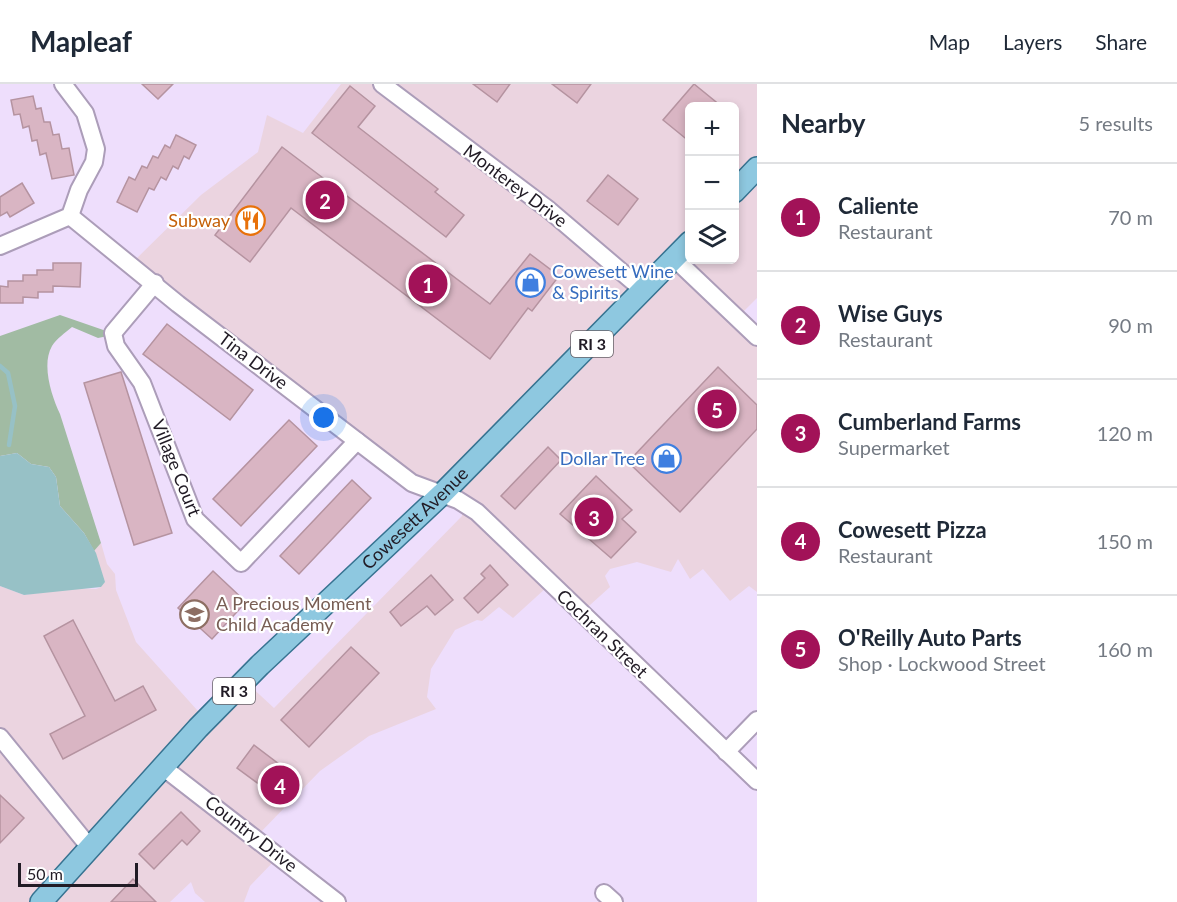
<!DOCTYPE html>
<html lang="en">
<head>
<meta charset="utf-8">
<style>
	:root { --surface:#fff; --page:#f6f6f7; --text:#1f2937; --muted:#747a83; --line:#e0e1e3; --accent:#a21258 }
	body { margin:0; font-family:Lato,sans-serif; background:var(--page); color:var(--text) }
	.controls { position:absolute; right:18px; top:18px; display:grid; overflow:hidden; border-radius:9px; box-shadow:0 3px 9px #0003 }
	.controls button { width:54px; height:54px; display:grid; place-items:center; padding:0; border:0; border-bottom:2px solid var(--line); background:var(--surface); color:var(--text); font:30px sans-serif }
	.scale { position:absolute; left:18px; bottom:15px; width:120px; box-sizing:border-box; padding-left:6px; border:3px solid #211b25; border-top:0; font-size:16px; line-height:21px; white-space:nowrap; color:#211b25; -webkit-text-stroke:4px #fff; paint-order:stroke }
	.you { position:absolute; left:324px; top:334px; width:21px; height:21px; margin:-15px; border:4px solid #fff; border-radius:50%; background:#1a73e8; box-shadow:0 0 0 9px #1a73e833 }
	.badge { display:grid; place-items:center; width:39px; height:39px; border-radius:50%; background:var(--accent); color:#fff; font-size:20px; font-weight:700 }
	.pin { position:absolute; translate:-50% -50%; border:3px solid #fff; box-shadow:0 2px 6px #0006 }
	.list { margin:0; padding:0; list-style:none }
	h2 { display:flex; justify-content:space-between; align-items:center; height:78px; margin:0; padding:0 24px; font-size:26px }
	h2 small { font-size:20px; font-weight:400; color:var(--muted) }
	.list li { display:grid; grid-template-columns:39px 1fr auto; gap:18px; align-items:center; box-sizing:border-box; height:108px; padding:0 24px; border-top:2px solid var(--line) }
	.list b { display:block; font-size:22px; white-space:nowrap }
	.list p { margin:0; font-size:20px; white-space:nowrap; color:var(--muted) }
	.list em { font-size:20px; font-style:normal; color:var(--muted) }
	.icon { flex:none; width:33px; height:33px; fill:none; stroke:currentColor; stroke-width:2; stroke-linecap:round; stroke-linejoin:round }
	.map { position:relative; flex:none; width:757px; height:818px; overflow:hidden }
	header { display:flex; align-items:center; gap:36px; box-sizing:border-box; height:84px; padding:0 30px; background:var(--surface); border-bottom:2px solid var(--line) }
	header strong { font-size:28px }
	nav { display:flex; gap:33px; margin-inline-start:auto; font-size:21px }
	main { display:flex }
	aside { flex:1; background:var(--surface) }
	.map>svg:first-child { display:block }
	.commercial { fill:#ebd4e0; fill-rule:evenodd }
	.green { fill:#a1bba3 }
	.water { fill:#97c1c6 }
	.lines { fill:none; stroke-linecap:round; stroke-linejoin:round }
	.stream { stroke:#97c1c6; stroke-width:4.5 }
	.building { fill:#d9b5c3; stroke:#b593a0; stroke-width:1.5 }
	.minor-casing { stroke:#ac9db9; stroke-width:20 }
	.major-casing { stroke:#377391; stroke-width:24 }
	.minor { stroke:#fff; stroke-width:16 }
	.major { stroke:#8ec8e0; stroke-width:21 }
	.labels { text-anchor:middle; stroke-width:4.5; stroke-linejoin:round; paint-order:stroke }
	.shield { fill:#fff; stroke:#645f66; stroke-width:1.5 }
	.shield-label { font-size:16px; font-weight:bold; fill:#211b25 }
	.street-label { font-size:18px; fill:#211b25; stroke:#fff }
	.food-label { font-size:18px; fill:#c56008; stroke:#fff; text-anchor:end }
	.shop-label { font-size:18px; fill:#366cbe; stroke:#fff; text-anchor:start }
	.education-label { font-size:18px; fill:#785e54; stroke:#fff; text-anchor:start }
</style>
</head>
<body>
<header>
<strong>Mapleaf</strong>
<nav><a>Map</a><a>Layers</a><a>Share</a></nav>
</header>
<main>
<div class="map">
<svg width="757" height="818" viewBox="0 0 757 818">
	<rect width="100%" height="100%" fill="#eedefc"/>
	<path class="commercial" d="M341 0H757V214L738 233 757 251V508L749 502 730 517 703 485 690 495 678 475 671 488 637 478 610 485 605 492 610 503 580 530 546 504 513 534 499 523 482 537 477 536 455 546 431 585 427 613 436 625 369 652 320 687 257 752 278 773 250 802 244 818H205L195 809 191 798 170 818H0V502L24 511 71 504 96 505 101 503 94 467 101 459 107 480 115 490 116 506 136 558 206 636 247 599 274 624 462 432V428L438 407 428 412 133 178 201 111 258 68 267 31 303 49ZM690 22H734V176H690Z"/>
	<path class="green" d="M60 231 112 249 113 251 98 254 72 243C65 249 56 255 52 262 41 281 52 313 60 330L101 459 94 467 84 449 60 422 56 393 49 383 31 380 17 369 0 372V252Z"/>
	<polygon class="water" points="17,369 31,380 49,383 56,393 60,422 84,449 96,469 105,498 101,503 24,511 0,502 0,372"/>
	<g class="lines">
		<polyline class="stream" points="0,282 8,289 15,322 9,361"/>
	</g>
	<g class="building">
		<polygon points="142,0 173,0 158,15"/>
		<polygon points="473,0 510,0 497,18"/>
		<polygon points="552,0 591,0 577,19"/>
		<polygon points="694,0 721,22 690,22 690,58 663,36"/>
		<polygon points="350,2 375,22 358,43 438,105 435,108 464,131 446,153 312,49"/>
		<polygon points="33,12 36,25 41,24 44,38 50,38 53,51 59,50 62,65 69,64 74,91 52,95 46,69 40,71 37,56 32,57 29,42 23,44 20,30 14,31 11,16"/>
		<polygon points="176,51 196,61 189,75 184,72 178,85 173,82 166,96 161,93 154,106 149,104 137,128 117,118 129,93 135,96 142,82 147,84 153,72 158,74 165,61 170,64"/>
		<polygon points="282,63 490,220 530,170 559,192 532,227 528,224 490,275 291,124 250,178 215,151"/>
		<polygon points="608,91 638,115 618,141 587,117"/>
		<polygon points="22,99 34,119 10,133 7,128 0,132 0,113"/>
		<polygon points="53,179 81,179 80,203 53,202 53,208 38,208 38,214 23,213 23,219 0,219 0,202 8,203 8,197 23,197 23,191 37,191 37,186 53,186"/>
		<polygon points="167,240 253,306 230,336 143,270"/>
		<polygon points="718,283 757,321 757,345 680,428 628,378"/>
		<polygon points="121,288 172,449 134,461 84,299"/>
		<polygon points="289,336 317,362 241,442 213,415"/>
		<polygon points="548,363 561,376 515,425 501,412"/>
		<polygon points="596,392 632,426 622,435 636,448 611,474 560,430"/>
		<polygon points="352,396 371,414 299,490 280,472"/>
		<polygon points="490,481 508,501 478,529 464,514 485,494 481,490"/>
		<polygon points="213,487 246,518 212,555 178,524"/>
		<polygon points="431,491 453,516 435,531 427,522 401,542 390,528"/>
		<polygon points="73,536 115,617 143,602 156,626 63,675 50,650 85,632 44,552"/>
		<polygon points="351,563 379,589 309,663 281,636"/>
		<polygon points="254,661 296,693 279,715 237,684"/>
		<polygon points="0,711 24,734 0,759"/>
		<polygon points="181,728 200,747 187,761 182,756 154,785 139,770"/>
		<polygon points="133,795 156,818 111,818"/>
	</g>
	<g class="lines">
		<defs>
			<g id="minor">
				<polyline points="382,0 549,126 644,207"/>
				<polyline points="70,132 178,220 412,399 458,416 477,428 757,697"/>
				<polyline points="0,162 70,132 79,106 94,78 96,65 85,29 63,0"/>
				<polyline points="675,175 757,253"/>
				<polyline points="155,199 113,249 116,262 142,299 195,435 241,479 357,357"/>
				<polyline points="0,653 91,765"/>
				<polyline points="726,668 757,636"/>
				<polyline points="164,684 337,818"/>
				<polyline points="604,809 614,818"/>
			</g>
			<g id="major">
				<polyline points="734,108 757,84"/>
				<path id="s1" d="M41 818 198 644 260 581 442 410 690 158"/>
			</g>
		</defs>
		<use href="#minor" class="minor-casing"/>
		<use href="#major" class="major-casing"/>
		<use href="#minor" class="minor"/>
		<use href="#major" class="major"/>
	</g>
	<defs>
		<symbol id="restaurant-ring" viewBox="-11 -11 22 22"><circle r="9.5" fill="#fff" stroke="#e8710a" stroke-width="1.5"/><path d="M-5-6h1v4h1v-4h1v4h1v-4h1v5L-1.5 .5V6h-2V.5L-5-1ZM5-6V6H3V1.5H1.5Q1.5-4 5-6Z" fill="#e8710a"/></symbol>
		<symbol id="shop-ring" viewBox="-11 -11 22 22"><circle r="9.5" fill="#fff" stroke="#3f7fe0" stroke-width="1.5"/><path d="M-5-2.5h2.3a2.7 3.5 0 0 1 5.4 0H5L5.5 6h-11ZM-1.5-2.5h3a1.5 2.3 0 0 0-3 0Z" fill="#3f7fe0"/></symbol>
		<symbol id="school-ring" viewBox="-11 -11 22 22"><circle r="9.5" fill="#fff" stroke="#8d6e63" stroke-width="1.5"/><path d="M0-5L7-2L0 1L-7-2ZM-4 1L0 2.5L4 1V4Q0 6-4 4Z" fill="#8d6e63"/></symbol>
	</defs>
	<g fill-rule="evenodd">
		<use href="#restaurant-ring" x="234" y="120" width="33" height="33"/>
		<use href="#shop-ring" x="514" y="182" width="33" height="33"/>
		<use href="#shop-ring" x="650" y="358" width="33" height="33"/>
		<use href="#school-ring" x="178" y="514" width="33" height="33"/>
	</g>
	<g class="labels">
		<g class="shield">
			<rect x="571" y="247" width="42" height="26" rx="4.5"/>
			<rect x="213" y="594" width="42" height="26" rx="4.5"/>
		</g>
		<g class="shield-label">
			<text x="592" y="266">RI 3</text>
			<text x="234" y="613">RI 3</text>
		</g>
		<g class="street-label">
			<text transform="translate(515 102) rotate(37)" y="6">Monterey Drive</text>
			<text transform="translate(253 277) rotate(37)" y="6">Tina Drive</text>
			<text transform="translate(176 384) rotate(68)" y="6">Village Court</text>
			<text dy="6" stroke="none"><textPath href="#s1" startOffset="536">Cowesett Avenue</textPath></text>
			<text transform="translate(602 550) rotate(44)" y="6">Cochran Street</text>
			<text transform="translate(251 750) rotate(38)" y="6">Country Drive</text>
		</g>
		<g class="food-label">
			<text x="230" y="143">Subway</text>
		</g>
		<g class="shop-label">
			<text x="552" y="194">Cowesett Wine<tspan x="552" dy="21">&amp; Spirits</tspan></text>
			<text x="645" y="381" text-anchor="end">Dollar Tree</text>
		</g>
		<g class="education-label">
			<text x="216" y="526">A Precious Moment<tspan x="216" dy="21">Child Academy</tspan></text>
		</g>
	</g>
</svg>
<div class="controls">
<button>+</button>
<button>−</button>
<button><svg class="icon" aria-label="layers" viewBox="0 0 24 24"><path d="M12 4l9 5-9 5-9-5zM3 14l9 5 9-5"/></svg></button>
</div>
<div class="scale">50 m</div>
<div class="you"></div>
<div class="pin badge" style="left:428px;top:200px">1</div>
<div class="pin badge" style="left:325px;top:116px">2</div>
<div class="pin badge" style="left:594px;top:433px">3</div>
<div class="pin badge" style="left:280px;top:701px">4</div>
<div class="pin badge" style="left:717px;top:325px">5</div>
</div>
<aside>
<h2>Nearby<small>5 results</small></h2>
<ul class="list">
<li><span class="badge">1</span><div><b>Caliente</b><p>Restaurant</p></div><em>70 m</em></li>
<li><span class="badge">2</span><div><b>Wise Guys</b><p>Restaurant</p></div><em>90 m</em></li>
<li><span class="badge">3</span><div><b>Cumberland Farms</b><p>Supermarket</p></div><em>120 m</em></li>
<li><span class="badge">4</span><div><b>Cowesett Pizza</b><p>Restaurant</p></div><em>150 m</em></li>
<li><span class="badge">5</span><div><b>O'Reilly Auto Parts</b><p>Shop · Lockwood Street</p></div><em>160 m</em></li>
</ul>
</aside>
</main>
</body>
</html>
